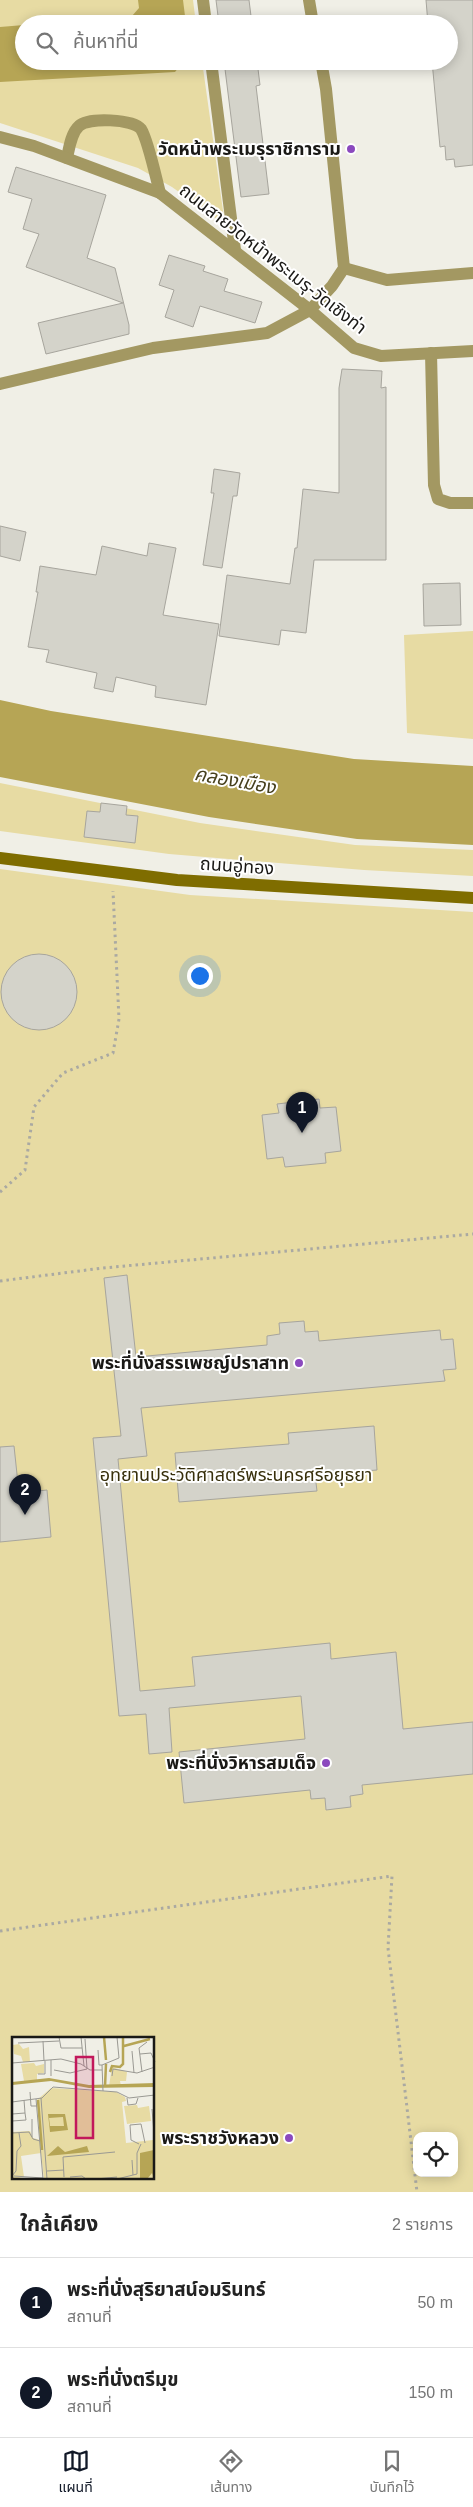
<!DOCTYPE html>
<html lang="th">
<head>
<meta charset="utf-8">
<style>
	:root { --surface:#fff; --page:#f2f2f2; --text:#222; --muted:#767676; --line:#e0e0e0; --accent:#111827 }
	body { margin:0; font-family:Arial,"Noto Sans Thai",sans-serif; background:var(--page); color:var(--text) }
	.controls { position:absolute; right:15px; bottom:15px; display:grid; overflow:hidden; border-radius:10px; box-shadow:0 2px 12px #0003 }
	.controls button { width:45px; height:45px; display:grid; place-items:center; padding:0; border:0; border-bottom:1px solid var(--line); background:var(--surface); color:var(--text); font:25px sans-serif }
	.you { position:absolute; left:199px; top:975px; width:18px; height:18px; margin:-12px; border:4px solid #fff; border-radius:50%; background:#1a73e8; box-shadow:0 0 0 8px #1a73e833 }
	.badge { display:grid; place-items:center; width:32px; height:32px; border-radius:50%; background:var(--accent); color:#fff; font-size:16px; font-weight:700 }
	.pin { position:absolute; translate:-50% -41px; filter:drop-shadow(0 1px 2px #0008) }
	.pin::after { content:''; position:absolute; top:26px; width:18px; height:15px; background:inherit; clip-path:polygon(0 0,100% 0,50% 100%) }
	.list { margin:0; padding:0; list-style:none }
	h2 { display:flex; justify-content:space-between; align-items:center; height:65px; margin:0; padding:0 20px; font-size:21px }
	h2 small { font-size:16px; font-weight:400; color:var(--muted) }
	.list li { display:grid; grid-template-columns:32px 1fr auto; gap:15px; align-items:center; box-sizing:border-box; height:90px; padding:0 20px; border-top:1px solid var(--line) }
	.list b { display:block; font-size:19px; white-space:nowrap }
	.list p { margin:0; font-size:16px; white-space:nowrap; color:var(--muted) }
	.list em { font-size:16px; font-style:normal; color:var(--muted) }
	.icon { flex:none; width:28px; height:28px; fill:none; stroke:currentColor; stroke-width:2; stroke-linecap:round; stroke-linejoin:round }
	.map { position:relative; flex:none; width:473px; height:2192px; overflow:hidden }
	.search { position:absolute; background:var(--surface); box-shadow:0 2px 12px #0003; left:15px; right:15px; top:15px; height:55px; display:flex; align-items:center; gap:12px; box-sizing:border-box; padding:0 18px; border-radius:28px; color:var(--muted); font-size:19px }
	.sheet { height:245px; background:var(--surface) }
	nav { display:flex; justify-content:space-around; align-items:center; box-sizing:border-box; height:70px; border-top:1px solid var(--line); background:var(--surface); font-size:14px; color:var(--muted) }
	nav a { display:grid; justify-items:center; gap:2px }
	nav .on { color:var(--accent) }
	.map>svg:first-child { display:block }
	.green { fill:#e7dba3; fill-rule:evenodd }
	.water { fill:#b6a555 }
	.building { fill:#d4d3ca; stroke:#a7a59d }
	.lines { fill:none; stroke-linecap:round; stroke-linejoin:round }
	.path { stroke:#aaa9a2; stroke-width:3; stroke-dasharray:2.5 4; stroke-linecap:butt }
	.service { stroke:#a39862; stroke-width:12 }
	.minor { stroke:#a39862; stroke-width:12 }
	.secondary { stroke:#7f6d00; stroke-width:12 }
	.poi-dot { fill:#8b49be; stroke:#fff; stroke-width:2 }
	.labels { text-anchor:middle; stroke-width:4; stroke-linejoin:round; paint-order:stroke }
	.poi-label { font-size:18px; font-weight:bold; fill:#1a1916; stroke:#fff; text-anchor:end }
	.street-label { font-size:18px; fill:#1a1916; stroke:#fff }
	.park-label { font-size:18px; fill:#372f0b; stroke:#fff }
	.water-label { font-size:19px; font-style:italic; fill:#47401d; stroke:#fff }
	.inset-river { fill:none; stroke:#b6a555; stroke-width:2.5 }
	.inset-road { fill:none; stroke:#9a9993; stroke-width:1 }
	.view { fill:#c2185b; fill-opacity:0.15; stroke:#c2185b; stroke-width:2.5 }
	.inset-edge { fill:none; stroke:#1a1916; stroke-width:2.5 }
</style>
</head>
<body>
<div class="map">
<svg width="473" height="2192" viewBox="0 0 473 2192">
	<rect width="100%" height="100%" fill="#f0efe6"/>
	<g class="green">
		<polygon points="0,0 193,0 196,24 24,24 24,61 202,61 225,225 172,187 138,168 0,123"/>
		<polygon points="473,631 473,739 407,733 404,635"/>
		<polygon points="0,783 200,823 355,845 473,850 473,876 364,870 169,854 0,831"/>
		<path d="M0 869 190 895 473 912V2192H0ZM14 2038H154V2178H14ZM417 2136H454V2173H417Z"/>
	</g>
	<g class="water">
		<polygon points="138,0 183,0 186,24 39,24 132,16 139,8"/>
		<polygon points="24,25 24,61 184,61 175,72 0,82 0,27"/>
		<polygon points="0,700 51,711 354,759 473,766 473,845 357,839 209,817 0,777"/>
	</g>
	<g class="building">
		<polygon points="216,0 249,0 252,24 219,24"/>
		<polygon points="426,0 473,0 473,165 455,167 454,159 446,160 445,146 440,147 432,61 449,61 449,24 428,24"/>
		<polygon points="224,61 257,61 260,85 256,86 269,194 241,197"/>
		<polygon points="16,167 106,195 87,258 115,268 129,325 129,334 46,354 38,323 123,303 26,267 39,234 23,229 32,199 8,192"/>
		<polygon points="169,255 205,266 203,271 228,279 224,291 262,302 255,323 200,306 193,327 165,317 174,290 159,285"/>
		<polygon points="342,369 382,371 381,388 386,387 386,560 314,560 306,633 281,630 279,645 219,636 227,575 290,584 295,548 297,548 303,489 339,493 339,388"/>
		<polygon points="214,469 240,473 237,496 233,496 222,568 203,565 214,493 211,493"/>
		<polygon points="0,526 26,532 20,561 0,556"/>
		<polygon points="149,543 176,548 163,615 219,624 206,705 155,697 156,686 116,677 113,692 94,688 97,673 46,662 49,650 28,647 38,592 36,592 40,566 96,575 102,546 147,556"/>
		<polygon points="460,583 461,625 424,626 423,584"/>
		<polygon points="101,803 127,806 126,815 138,816 135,843 84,837 87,811 100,812"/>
		<circle cx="39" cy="992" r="38"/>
		<polygon points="319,1099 320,1108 336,1107 341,1151 325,1153 326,1163 285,1167 283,1157 267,1159 262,1115 279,1113 277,1104"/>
		<polygon points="127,1275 136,1357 267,1345 267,1336 280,1334 279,1323 304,1321 305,1332 318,1331 319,1341 440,1330 441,1340 453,1339 456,1369 443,1370 445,1381 141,1408 147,1456 118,1459 140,1691 195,1686 192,1657 330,1643 331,1659 396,1652 403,1729 473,1722 473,1774 362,1785 363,1794 350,1796 351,1807 326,1810 325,1798 311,1799 310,1790 184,1803 179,1752 305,1739 301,1696 169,1708 172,1752 149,1754 146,1714 119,1716 93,1438 121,1436 104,1278"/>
		<polygon points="374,1426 377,1470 315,1475 317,1491 179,1502 175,1453 289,1444 288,1433"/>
		<polygon points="14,1446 19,1493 47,1490 51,1537 0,1542 0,1447"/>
	</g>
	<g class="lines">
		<g class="path">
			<polyline points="0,1192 25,1170 34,1107 63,1073 113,1053 119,1019 113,891"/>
			<polyline points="0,1281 103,1268 473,1234"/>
			<polyline points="0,1931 392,1876 388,1948 417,2192"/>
		</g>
		<g class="service">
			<polyline points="309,0 313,24"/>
			<path d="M67 158C69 149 71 133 79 126 88 117 133 119 141 129 148 140 156 178 160 193"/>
			<polyline points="344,268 387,280 473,273"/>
			<polyline points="310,310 332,286 344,268 326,89 321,61"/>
			<polyline points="431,353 434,485 438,499 450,503 473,503"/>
		</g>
		<g class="minor">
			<polyline points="203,0 206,24"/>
			<polyline points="211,61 235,250"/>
			<polyline points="0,137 34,146 160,193 310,310 354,348 381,356 473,351"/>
			<polyline points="0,384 153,348 267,333 310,310"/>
		</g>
		<polyline class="secondary" points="0,858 177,880 473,898"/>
	</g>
	<g class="poi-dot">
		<circle cx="351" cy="149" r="5"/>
		<circle cx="299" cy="1363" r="5"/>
		<circle cx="326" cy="1763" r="5"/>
		<circle cx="289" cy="2138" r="5"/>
	</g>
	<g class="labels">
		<g class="poi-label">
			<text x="341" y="155">วัดหน้าพระเมรุราชิการาม</text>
			<text x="289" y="1369">พระที่นั่งสรรเพชญ์ปราสาท</text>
			<text x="316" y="1769">พระที่นั่งวิหารสมเด็จ</text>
			<text x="279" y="2144">พระราชวังหลวง</text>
		</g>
		<g class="street-label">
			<text transform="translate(273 259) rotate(38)" y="6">ถนนสายวัดหน้าพระเมรุ-วัดเชิงท่า</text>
			<text transform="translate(237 866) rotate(4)" y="6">ถนนอู่ทอง</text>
		</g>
		<g class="park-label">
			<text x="236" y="1481">อุทยานประวัติศาสตร์พระนครศรีอยุธยา</text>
		</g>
		<g class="water-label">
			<text transform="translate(235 780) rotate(10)" y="7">คลองเมือง</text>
		</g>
	</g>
	<g transform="translate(12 2037)">
		<rect width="142" height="142" fill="#f0efe6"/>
		<path d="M7 7 11 12 17 10 18 25H11L9 19 2 17 1 8ZM22 26 24 29 32 27V36L25 37V43L12 44 9 27ZM100 30 115 35 114 44H108L109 49H97ZM39 51 104 55 113 60 114 64 110 65 114 106 141 103 142 142H32L29 116 9 119 12 140 0 142V95L18 94 21 101 28 103 25 63ZM125 68 126 71 137 69 139 84 115 87 112 69Z" fill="#e7dba3"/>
		<path d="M37 41 77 48 143 46 142 50 77 51 39 44 0 48V45ZM53 77 56 93 38 95 36 77ZM51 80 52 89H38L37 81ZM46 109 53 115 75 109 77 115 35 119ZM142 113V141L140 136 136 141H128V116Z" fill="#b6a555" fill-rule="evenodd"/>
		<path class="inset-river" d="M92 0 94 23M112 9 138 2M98 35 100 29 108 30 111 27V0M93 50 94 27M26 63 30 113"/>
		<path class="inset-road" d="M47 0 49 11H70M69 0 72 29M31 4 32 24M6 6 47 4M86 13 87 28H90M120 14 122 36M128 17 139 16 143 25M0 26 49 22 69 27 78 33H90M42 33 58 36 75 32 73 2M130 35 127 11 135 5M26 37H33V24M39 39V23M100 39 101 32 125 36 143 30M91 54 90 28 107 21 105 0M18 55 19 69H25M29 61 35 142M115 61 116 68 124 67 126 61M24 62 31 142M0 65 30 61 41 50 105 55 117 61 143 58M140 72 142 96M0 77 13 76 12 63M0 84 14 83 13 76M0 96 17 95 21 102 28 104M20 100V82M127 107 119 103 118 88 129 87 133 106M120 123 121 138M35 134 52 133M0 139 4 134 5 114 9 109 7 96M2 139 31 141M52 140 51 120 103 115M58 140 70 139 74 142M84 142 105 140M105 142 125 137V116L129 107"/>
		<path class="view" d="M64 20H81V101H64Z"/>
		<rect width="142" height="142" class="inset-edge"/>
	</g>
</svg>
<div class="controls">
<button><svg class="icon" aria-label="locate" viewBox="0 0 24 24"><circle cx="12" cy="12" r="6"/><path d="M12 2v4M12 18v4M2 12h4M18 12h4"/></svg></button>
</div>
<div class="you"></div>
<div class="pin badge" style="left:302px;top:1133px">1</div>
<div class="pin badge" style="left:25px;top:1515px">2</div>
<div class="search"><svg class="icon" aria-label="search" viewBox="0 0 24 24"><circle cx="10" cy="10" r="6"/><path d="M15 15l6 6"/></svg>ค้นหาที่นี่</div>
</div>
<section class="sheet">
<h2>ใกล้เคียง<small>2 รายการ</small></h2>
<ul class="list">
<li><span class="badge">1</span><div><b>พระที่นั่งสุริยาสน์อมรินทร์</b><p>สถานที่</p></div><em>50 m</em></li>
<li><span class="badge">2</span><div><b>พระที่นั่งตรีมุข</b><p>สถานที่</p></div><em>150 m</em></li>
</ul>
</section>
<nav>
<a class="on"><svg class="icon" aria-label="map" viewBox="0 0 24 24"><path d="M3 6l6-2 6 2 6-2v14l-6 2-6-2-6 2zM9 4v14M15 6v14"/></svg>แผนที่</a>
<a><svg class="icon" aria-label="directions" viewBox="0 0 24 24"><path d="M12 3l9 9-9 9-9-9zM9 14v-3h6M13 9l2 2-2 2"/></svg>เส้นทาง</a>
<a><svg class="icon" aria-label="saved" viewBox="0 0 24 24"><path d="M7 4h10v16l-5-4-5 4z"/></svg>บันทึกไว้</a>
</nav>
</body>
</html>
